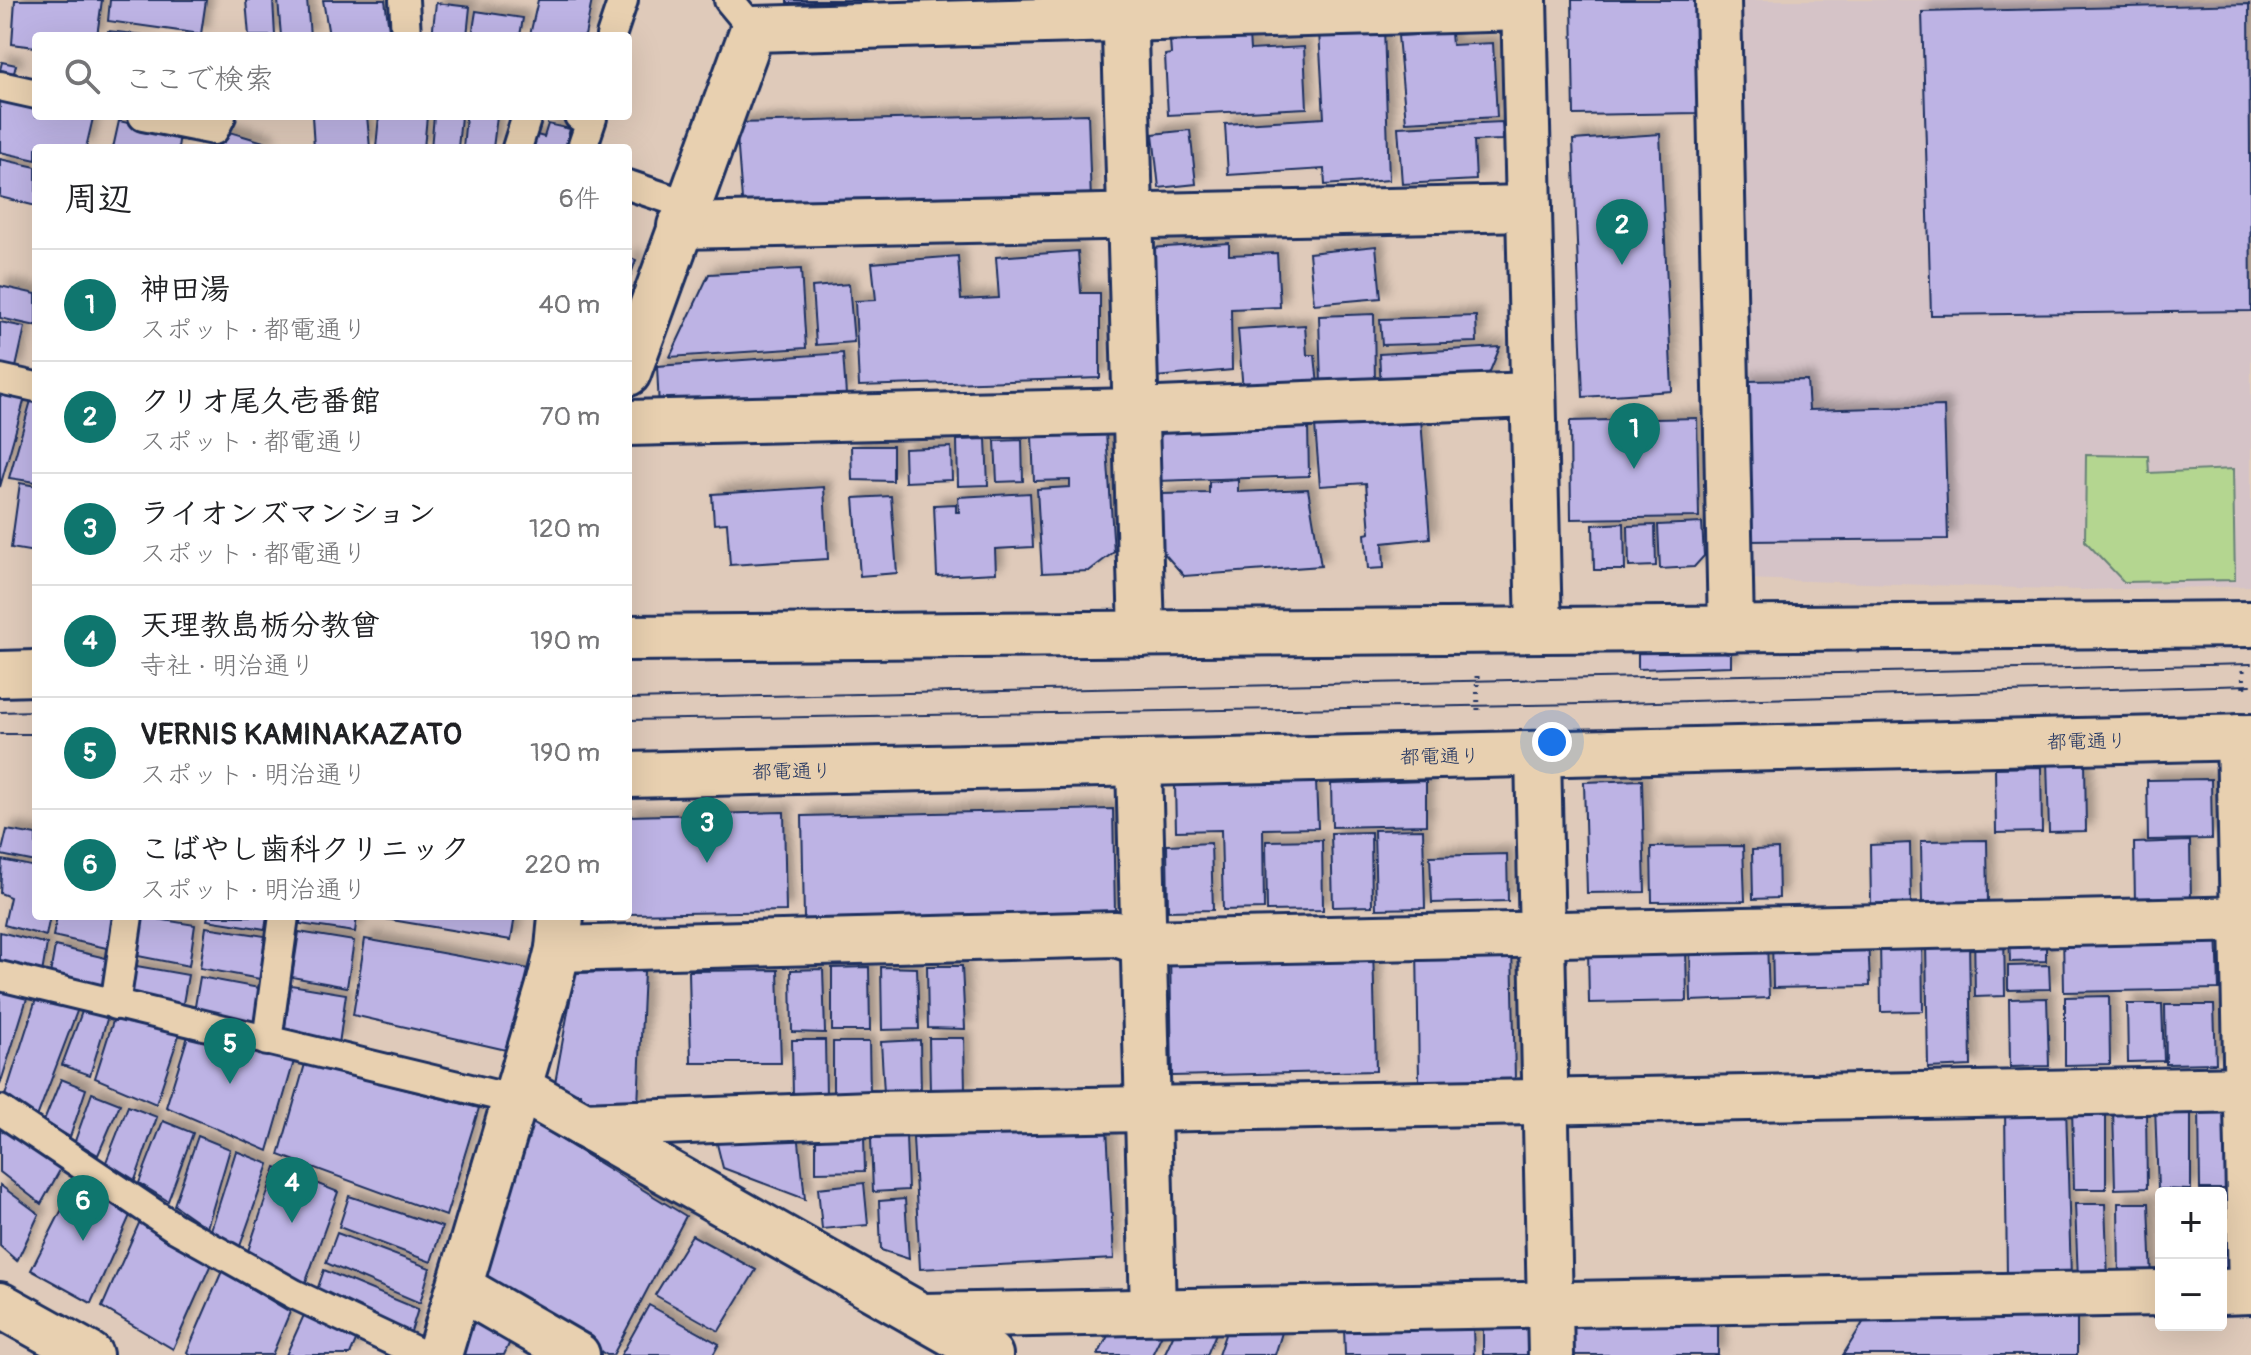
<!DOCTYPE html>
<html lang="ja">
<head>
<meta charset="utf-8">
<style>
	:root { --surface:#fff; --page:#f2f2f2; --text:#202124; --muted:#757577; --line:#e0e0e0; --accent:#0f766e }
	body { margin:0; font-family:Pangolin,"Klee One",sans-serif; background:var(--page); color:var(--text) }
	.controls { position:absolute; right:24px; bottom:24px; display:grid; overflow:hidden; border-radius:8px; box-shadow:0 8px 32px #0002 }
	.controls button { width:72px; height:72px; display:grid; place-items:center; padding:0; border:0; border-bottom:2px solid var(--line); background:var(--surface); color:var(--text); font:40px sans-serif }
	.you { position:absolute; left:1552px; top:742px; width:28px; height:28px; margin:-20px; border:6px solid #fff; border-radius:50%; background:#1a73e8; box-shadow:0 0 0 12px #1a73e833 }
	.badge { display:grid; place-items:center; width:52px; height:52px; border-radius:50%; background:var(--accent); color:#fff; font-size:26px; font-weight:700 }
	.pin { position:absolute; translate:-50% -66px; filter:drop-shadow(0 2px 4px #0008) }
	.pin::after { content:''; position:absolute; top:42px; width:28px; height:24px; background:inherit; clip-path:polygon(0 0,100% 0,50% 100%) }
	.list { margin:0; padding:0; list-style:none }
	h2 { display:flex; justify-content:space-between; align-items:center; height:104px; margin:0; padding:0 32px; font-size:34px }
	h2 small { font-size:26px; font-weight:400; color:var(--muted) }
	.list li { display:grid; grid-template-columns:52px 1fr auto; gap:24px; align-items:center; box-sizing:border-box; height:112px; padding:0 32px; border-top:2px solid var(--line) }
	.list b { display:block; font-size:30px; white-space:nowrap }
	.list p { margin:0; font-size:26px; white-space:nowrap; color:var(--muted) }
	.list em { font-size:26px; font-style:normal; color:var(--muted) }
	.icon { flex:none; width:44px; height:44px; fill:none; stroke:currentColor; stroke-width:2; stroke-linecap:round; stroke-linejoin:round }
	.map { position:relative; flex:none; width:2251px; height:1355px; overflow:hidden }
	.search { position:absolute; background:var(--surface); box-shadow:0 8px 32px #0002; left:32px; top:32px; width:600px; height:88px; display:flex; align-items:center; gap:20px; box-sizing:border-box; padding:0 28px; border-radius:8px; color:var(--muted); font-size:30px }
	.panel { position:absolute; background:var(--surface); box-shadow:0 8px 32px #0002; left:32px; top:144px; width:600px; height:776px; border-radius:8px }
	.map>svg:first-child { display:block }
	.built { fill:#d5c3c7 }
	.green { fill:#b4d690; stroke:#688277; stroke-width:2 }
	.building { fill:#bdb3e4; stroke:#1b2f5e; stroke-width:2; filter:url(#shadow) }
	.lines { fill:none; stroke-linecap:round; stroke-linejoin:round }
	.service-casing { stroke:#1b2f5e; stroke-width:34 }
	.minor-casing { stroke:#1b2f5e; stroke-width:50 }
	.tertiary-casing { stroke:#1b2f5e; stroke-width:50 }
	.primary-casing { stroke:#1b2f5e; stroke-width:50 }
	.path { stroke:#1b2f5e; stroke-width:5; stroke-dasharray:2 6; stroke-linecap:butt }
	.service { stroke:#e8d0b0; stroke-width:28 }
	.minor { stroke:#e8d0b0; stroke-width:44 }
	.tertiary { stroke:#e8d0b0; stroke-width:44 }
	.primary { stroke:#e8d0b0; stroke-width:44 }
	.tram { stroke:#1b2f5e; stroke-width:2 }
	.labels { text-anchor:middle; stroke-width:8; stroke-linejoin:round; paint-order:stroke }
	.street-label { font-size:20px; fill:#1b2f5e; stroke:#e8d0b0 }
</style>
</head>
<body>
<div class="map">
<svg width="2251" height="1355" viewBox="0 0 2251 1355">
	<defs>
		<filter id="shadow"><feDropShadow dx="7" dy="-7" stdDeviation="4" flood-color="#0004"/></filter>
	</defs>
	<rect width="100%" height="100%" fill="#dfcaba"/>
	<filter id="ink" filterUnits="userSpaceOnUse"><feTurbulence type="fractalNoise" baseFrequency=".0125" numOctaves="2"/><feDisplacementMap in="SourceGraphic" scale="16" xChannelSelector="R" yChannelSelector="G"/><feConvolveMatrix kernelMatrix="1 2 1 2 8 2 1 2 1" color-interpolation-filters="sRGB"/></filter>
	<g filter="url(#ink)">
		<polygon class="built" points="1735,0 2251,0 2251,586 2082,590 1746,579"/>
		<polygon class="green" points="2086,455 2148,456 2149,473 2233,469 2235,580 2124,582 2085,541"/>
		<g class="building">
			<polygon points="15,0 102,0 97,36 36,36 36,47 12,44"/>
			<polygon points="110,0 206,0 201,34 108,21"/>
			<polygon points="246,0 273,0 275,36 249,36"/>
			<polygon points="278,0 307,0 310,36 281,36"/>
			<polygon points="323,0 385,0 390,36 329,36"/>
			<polygon points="538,0 592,0 585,36 530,35"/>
			<polygon points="787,0 866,0 787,3"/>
			<polygon points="1572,0 1696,0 1699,113 1574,115"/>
			<polygon points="436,3 470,7 467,36 432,36"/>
			<polygon points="2249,4 2251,311 1931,315 1922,12"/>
			<polygon points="476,11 523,18 520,36 472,36"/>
			<polygon points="1384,27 1389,180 1325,185 1324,169 1228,175 1225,124 1324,118 1319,31"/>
			<polygon points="108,31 153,36 107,36"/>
			<polygon points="1451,33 1452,45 1493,43 1497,117 1406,122 1398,36"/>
			<polygon points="1249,35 1250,50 1304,47 1307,108 1168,115 1165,55 1171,54 1170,40"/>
			<polygon points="2,62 16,65 14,73 0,70"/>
			<polygon points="0,97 36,105 36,116 93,118 86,148 36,148 36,160 0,152"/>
			<polygon points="1088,114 1091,202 743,213 736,123"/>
			<polygon points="312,116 367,116 370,148 314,148"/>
			<polygon points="379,116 427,116 424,148 376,148"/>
			<polygon points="434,116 461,116 458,148 431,148"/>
			<polygon points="466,116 497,116 493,148 463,148"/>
			<polygon points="119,121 180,134 178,148 113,148"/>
			<polygon points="1502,122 1503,140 1474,141 1476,180 1402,184 1398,127"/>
			<polygon points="548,124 570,129 565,148 526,148 530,133 544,137"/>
			<polygon points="223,130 267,143 266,148 217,148"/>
			<polygon points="1190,130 1196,184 1159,188 1153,134"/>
			<polygon points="1660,134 1672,391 1583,397 1573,140"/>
			<polygon points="0,159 36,167 36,206 0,197"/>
			<polygon points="1229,243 1229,255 1277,253 1280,307 1231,309 1232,370 1156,377 1150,248"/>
			<polygon points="1376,246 1381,298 1314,304 1309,253"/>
			<polygon points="1078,251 1081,293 1100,293 1100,378 859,386 855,301 876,300 872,263 958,256 961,300 999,298 996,257"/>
			<polygon points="628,257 636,260 628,282"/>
			<polygon points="801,269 806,348 670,357 709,274"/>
			<polygon points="849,284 854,342 816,345 812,287"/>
			<polygon points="0,286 36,294 36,326 0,318"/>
			<polygon points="1374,314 1375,384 1321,385 1319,316"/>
			<polygon points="1476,316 1477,342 1382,345 1380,319"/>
			<polygon points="0,322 25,327 15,372 0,368"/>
			<polygon points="1305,325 1307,355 1315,355 1318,386 1243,391 1238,329"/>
			<polygon points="1500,347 1486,381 1381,386 1379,354"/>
			<polygon points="843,353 846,395 659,408 657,366"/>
			<polygon points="1807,380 1809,410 1944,406 1948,539 1748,541 1745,381"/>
			<polygon points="0,387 26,394 0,487"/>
			<polygon points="32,397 36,398 36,482 9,478"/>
			<polygon points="1697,418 1699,517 1571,519 1570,421"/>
			<polygon points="1421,419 1430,538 1383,543 1384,568 1368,569 1365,534 1370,533 1366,483 1320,486 1315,426"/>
			<polygon points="1308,426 1309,476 1157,481 1156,431"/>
			<polygon points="1106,433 1114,552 1089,571 1042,573 1037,489 1070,487 1070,480 1034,481 1032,436"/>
			<polygon points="986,439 988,485 958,486 957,440"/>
			<polygon points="1022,440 1023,481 997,482 995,441"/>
			<polygon points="851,446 893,446 893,481 852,480"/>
			<polygon points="951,447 952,480 905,482 904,449"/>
			<polygon points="1238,480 1238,492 1308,489 1321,566 1184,576 1163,552 1160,494 1209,493 1209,482"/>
			<polygon points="20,483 36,486 36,566 35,552 11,548"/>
			<polygon points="824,487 828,559 730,565 727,523 714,524 712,494"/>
			<polygon points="1030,493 1033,547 995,549 996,573 937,576 934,505 956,504 956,512 959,512 958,497"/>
			<polygon points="891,496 897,573 860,576 854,498"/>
			<polygon points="1624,523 1625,570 1594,570 1593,525"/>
			<polygon points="1702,523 1704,556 1694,567 1660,569 1658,525"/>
			<polygon points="1655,525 1656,566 1629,567 1628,526"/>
			<polygon points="1731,647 1731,666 1638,669 1638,650"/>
			<polygon points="2085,759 2086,831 2049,832 2047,760"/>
			<polygon points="2041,767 2042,832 1996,833 1995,768"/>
			<polygon points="2211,779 2212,839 2148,840 2147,780"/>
			<polygon points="1642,780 1645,892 1587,893 1584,782"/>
			<polygon points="1426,781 1426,825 1332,827 1331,784"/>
			<polygon points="1316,782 1318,828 1263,829 1264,909 1223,910 1221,830 1176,831 1175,784"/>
			<polygon points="1113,809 1115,913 804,919 802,816"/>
			<polygon points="784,812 786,911 628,914 628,816"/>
			<polygon points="1423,829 1425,908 1376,909 1374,830"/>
			<polygon points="7,830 36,835 36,862 1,855"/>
			<polygon points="1371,832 1372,906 1333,907 1331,833"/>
			<polygon points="1322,840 1323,910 1267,911 1266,841"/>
			<polygon points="1987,840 1988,903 1922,904 1921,841"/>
			<polygon points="2190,841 2191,903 2135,903 2134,843"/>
			<polygon points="1211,843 1213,910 1168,911 1167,845"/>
			<polygon points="1910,843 1911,904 1871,904 1870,845"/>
			<polygon points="1743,846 1745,901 1652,902 1651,847"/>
			<polygon points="1778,849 1779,898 1753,899 1752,850"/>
			<polygon points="1507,854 1508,901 1432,903 1430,856"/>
			<polygon points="2,860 36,867 36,916 50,916 46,936 4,925 10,897 0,893"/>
			<polygon points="57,916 117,916 111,949 53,936"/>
			<polygon points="139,916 195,925 189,966 133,955"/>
			<polygon points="208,916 267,916 265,929 207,920"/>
			<polygon points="301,916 357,916 355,932 300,924"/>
			<polygon points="368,916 515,916 511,940"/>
			<polygon points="206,927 265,936 260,979 200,968"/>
			<polygon points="1974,928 2004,928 2005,996 1975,997"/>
			<polygon points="2217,928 2219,989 2064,992 2063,931"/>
			<polygon points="2046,929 2046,961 2010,962 2009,930"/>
			<polygon points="0,932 47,944 41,979 0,968"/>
			<polygon points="299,932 354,941 347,987 292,977"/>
			<polygon points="1868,936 1870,986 1773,988 1772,938"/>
			<polygon points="1922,938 1923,1011 1881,1012 1880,939"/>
			<polygon points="365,939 535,970 515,1052 353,1015"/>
			<polygon points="1969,940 1971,1066 1928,1068 1926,941"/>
			<polygon points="1767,942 1769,998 1691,1001 1690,944"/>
			<polygon points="1512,945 1515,1079 1419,1081 1417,946"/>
			<polygon points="1686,945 1687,1001 1589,1003 1588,947"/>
			<polygon points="55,946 110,959 106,994 49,980"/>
			<polygon points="1373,946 1376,1071 1172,1076 1170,950"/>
			<polygon points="131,965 188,975 182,1009 126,996"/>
			<polygon points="2049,965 2050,989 2008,990 2008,966"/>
			<polygon points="927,966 962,966 965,1029 928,1028"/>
			<polygon points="869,967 870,1031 832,1031 832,968"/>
			<polygon points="881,967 917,968 919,1029 882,1030"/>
			<polygon points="823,969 825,1033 792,1032 791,970"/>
			<polygon points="778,970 781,1063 691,1063 689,971"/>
			<polygon points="644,971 638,1106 581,1108 580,1093 553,1094 575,973"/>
			<polygon points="200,977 259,988 253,1029 194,1012"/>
			<polygon points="291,985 346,994 339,1044 284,1033"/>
			<polygon points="0,986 29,992 0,1085"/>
			<polygon points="37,996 79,1006 37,1117 4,1099"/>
			<polygon points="2109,996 2110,1064 2065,1065 2065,997"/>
			<polygon points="2047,998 2049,1066 2010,1067 2009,999"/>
			<polygon points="2127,1004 2162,1004 2164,1061 2128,1062"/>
			<polygon points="2165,1005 2214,1005 2216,1063 2166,1064"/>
			<polygon points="83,1009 108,1016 90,1075 62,1065"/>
			<polygon points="114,1018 180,1032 156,1104 95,1078"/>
			<polygon points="188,1036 294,1061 268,1151 166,1107"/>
			<polygon points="929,1038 964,1038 965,1092 930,1093"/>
			<polygon points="792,1040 825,1040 826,1096 793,1097"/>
			<polygon points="920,1040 921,1094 884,1093 881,1042"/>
			<polygon points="833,1042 869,1042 870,1094 833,1095"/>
			<polygon points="305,1064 479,1108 446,1216 279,1155"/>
			<polygon points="61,1079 86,1089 70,1137 44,1121"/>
			<polygon points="92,1093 120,1104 98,1155 75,1141"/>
			<polygon points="128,1106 157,1117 135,1180 106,1162"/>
			<polygon points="2066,1106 2071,1278 2007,1278 2005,1107"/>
			<polygon points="2155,1106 2191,1106 2191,1190 2158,1189"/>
			<polygon points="2199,1106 2234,1106 2235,1189 2200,1189"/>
			<polygon points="2072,1107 2106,1107 2106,1189 2074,1189"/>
			<polygon points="2113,1108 2146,1108 2147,1188 2115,1189"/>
			<polygon points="527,1119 686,1216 613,1355 607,1355 479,1280"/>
			<polygon points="0,1121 64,1163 41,1204 0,1172"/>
			<polygon points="163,1121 193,1133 168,1201 139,1183"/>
			<polygon points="1107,1127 1114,1259 920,1269 913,1138"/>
			<polygon points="798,1132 805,1199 723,1168 716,1140"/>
			<polygon points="198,1136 230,1149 207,1228 174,1205"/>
			<polygon points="906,1136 908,1190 873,1192 871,1138"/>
			<polygon points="864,1137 865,1171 816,1172 816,1138"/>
			<polygon points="236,1151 269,1164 239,1249 211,1230"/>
			<polygon points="276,1167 338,1192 304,1287 247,1254"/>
			<polygon points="78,1178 132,1211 91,1303 31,1270"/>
			<polygon points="864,1183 868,1225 822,1229 818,1188"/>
			<polygon points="0,1185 39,1214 17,1261 0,1246"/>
			<polygon points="349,1196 442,1227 431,1262 339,1227"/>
			<polygon points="905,1199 909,1259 881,1250 879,1201"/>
			<polygon points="2221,1200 2236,1200 2239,1281 2221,1281"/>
			<polygon points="2118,1203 2149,1203 2152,1281 2119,1282"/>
			<polygon points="2075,1204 2105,1204 2108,1280 2078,1280"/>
			<polygon points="140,1221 163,1239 211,1264 173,1349 102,1307"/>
			<polygon points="337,1233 430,1268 420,1303 326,1263"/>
			<polygon points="692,1235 756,1270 719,1331 655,1295"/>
			<polygon points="324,1270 418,1309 408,1341 315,1296"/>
			<polygon points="222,1271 290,1312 272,1355 192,1355 187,1352"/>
			<polygon points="649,1305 719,1344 713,1355 621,1355"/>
			<polygon points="469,1310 514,1333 504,1355 455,1355"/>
			<polygon points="304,1315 357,1339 350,1355 286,1355"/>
			<polygon points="2077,1318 2077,1355 1843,1355 1864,1321"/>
			<polygon points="1718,1320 1718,1355 1571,1355 1570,1323"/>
			<polygon points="1219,1326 1207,1355 1164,1355 1177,1327"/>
			<polygon points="1228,1326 1284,1326 1275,1355 1218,1355"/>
			<polygon points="1112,1328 1165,1328 1152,1355 1098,1355"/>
			<polygon points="1344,1328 1473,1328 1474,1355 1345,1355"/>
			<polygon points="1483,1328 1538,1328 1539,1355 1483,1355"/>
		</g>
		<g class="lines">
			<defs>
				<g id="service">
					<polyline points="404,0 406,36"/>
					<polyline points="729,0 753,29"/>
					<polyline points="611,36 623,0"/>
					<polyline points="0,86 36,94"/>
					<polyline points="143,116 214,130 221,116"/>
					<polyline points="579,116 592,118 582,148"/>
					<polyline points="517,148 527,116"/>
					<polyline points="628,185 688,205"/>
					<polyline points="0,379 36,387"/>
					<polyline points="0,976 516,1100"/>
					<polyline points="115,1005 128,916"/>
					<polyline points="267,1041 284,916"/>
					<polyline points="0,1110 174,1227 294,1294 423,1355"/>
				</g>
				<g id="minor">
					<polyline points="1124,0 1142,634"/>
					<polyline points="1524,0 1539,630"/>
					<polyline points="1718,0 1731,629"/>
					<polyline points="680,226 1529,208"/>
					<polyline points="628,373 753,29 1524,8"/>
					<polyline points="628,423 1134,411 1531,395"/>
					<polyline points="628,638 2251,624"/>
					<polyline points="0,674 36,673"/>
					<polyline points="2239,737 2251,1289"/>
					<polyline points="1538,754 1551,1355"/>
					<polyline points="1139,763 1153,1311"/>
					<polyline points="628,775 2251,737"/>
					<polyline points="558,949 1116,934 1143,943 2251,919"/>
					<polyline points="584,1125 871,1114 2251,1089"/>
					<polyline points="461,1288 577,1355"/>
				</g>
				<g id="tertiary">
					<polyline points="519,1088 990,1355"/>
					<polyline points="2221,1292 2251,1291"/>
					<polyline points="923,1316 2161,1293"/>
					<polyline points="439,1355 548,989 558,949 561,916"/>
				</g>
				<polyline id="primary" points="0,1305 90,1355"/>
			</defs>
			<use href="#service" class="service-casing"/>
			<use href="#minor" class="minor-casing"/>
			<use href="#tertiary" class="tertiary-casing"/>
			<use href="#primary" class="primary-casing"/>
			<g class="path">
				<polyline points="2243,670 2244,692"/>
				<polyline points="1477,676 1478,710"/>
			</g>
			<use href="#service" class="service"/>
			<use href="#minor" class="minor"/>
			<use href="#tertiary" class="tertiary"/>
			<use href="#primary" class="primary"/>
			<g class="tram">
				<polyline points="628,699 2251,664"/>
				<polyline points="0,712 36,711"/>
				<polyline points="628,720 1584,704 2251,685"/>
				<polyline points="0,734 36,734"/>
			</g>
		</g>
	</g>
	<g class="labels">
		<g class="street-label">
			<text transform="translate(2087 741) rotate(-1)" y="7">都電通り</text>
			<text transform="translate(1440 756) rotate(-1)" y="7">都電通り</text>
			<text transform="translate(792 771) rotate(-1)" y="7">都電通り</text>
		</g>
	</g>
</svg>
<div class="controls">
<button>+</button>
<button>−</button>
</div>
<div class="you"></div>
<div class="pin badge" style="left:1634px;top:469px">1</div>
<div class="pin badge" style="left:1622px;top:265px">2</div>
<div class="pin badge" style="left:707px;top:863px">3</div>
<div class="pin badge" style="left:292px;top:1223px">4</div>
<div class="pin badge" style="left:230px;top:1084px">5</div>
<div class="pin badge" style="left:83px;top:1241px">6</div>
<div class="search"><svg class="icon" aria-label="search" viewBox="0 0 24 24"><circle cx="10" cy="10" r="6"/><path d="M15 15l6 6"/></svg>ここで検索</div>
<section class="panel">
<h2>周辺<small>6件</small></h2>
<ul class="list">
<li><span class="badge">1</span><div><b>神田湯</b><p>スポット · 都電通り</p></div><em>40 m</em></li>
<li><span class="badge">2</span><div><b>クリオ尾久壱番館</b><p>スポット · 都電通り</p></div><em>70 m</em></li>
<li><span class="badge">3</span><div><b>ライオンズマンション</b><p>スポット · 都電通り</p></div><em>120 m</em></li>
<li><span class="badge">4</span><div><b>天理教島栃分教曾</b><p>寺社 · 明治通り</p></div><em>190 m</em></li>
<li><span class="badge">5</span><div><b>VERNIS KAMINAKAZATO</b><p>スポット · 明治通り</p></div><em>190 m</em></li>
<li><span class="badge">6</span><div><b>こばやし歯科クリニック</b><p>スポット · 明治通り</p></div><em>220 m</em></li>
</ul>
</section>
</div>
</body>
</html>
